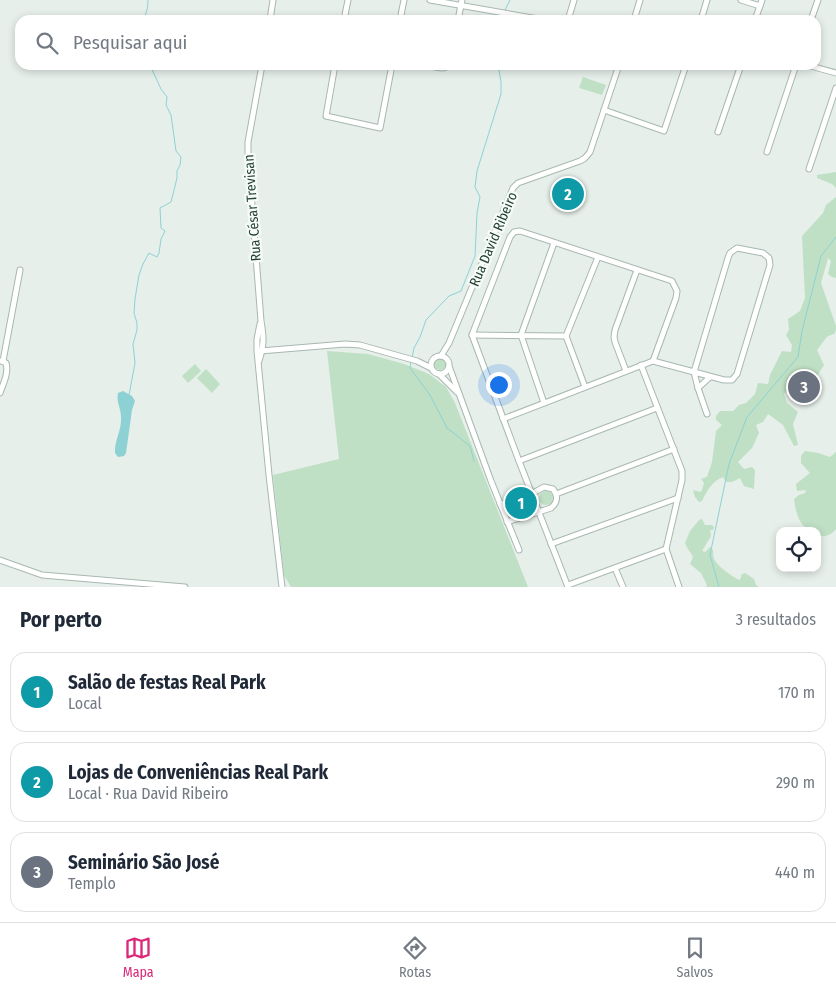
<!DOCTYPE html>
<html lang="pt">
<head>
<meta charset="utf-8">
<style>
	:root { --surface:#fff; --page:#f6f6f7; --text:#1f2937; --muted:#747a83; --line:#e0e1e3; --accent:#db2777 }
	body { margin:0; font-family:"Fira Sans Condensed",sans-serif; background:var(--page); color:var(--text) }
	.controls { position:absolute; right:15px; bottom:15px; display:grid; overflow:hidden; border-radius:10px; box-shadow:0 2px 8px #0003 }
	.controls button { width:45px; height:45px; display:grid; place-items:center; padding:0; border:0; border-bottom:1px solid var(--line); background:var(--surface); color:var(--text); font:25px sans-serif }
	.you { position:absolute; left:498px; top:384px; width:18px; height:18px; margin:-12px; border:4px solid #fff; border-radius:50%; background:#1a73e8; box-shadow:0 0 0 8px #1a73e833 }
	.badge { display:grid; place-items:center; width:32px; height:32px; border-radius:50%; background:var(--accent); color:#fff; font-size:16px; font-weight:700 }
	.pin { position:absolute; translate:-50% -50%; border:2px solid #fff; box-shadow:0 1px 5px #0006 }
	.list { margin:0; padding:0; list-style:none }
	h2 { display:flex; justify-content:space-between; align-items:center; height:65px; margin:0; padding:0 20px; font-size:21px }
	h2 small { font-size:16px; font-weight:400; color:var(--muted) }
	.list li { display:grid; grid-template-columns:32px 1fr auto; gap:15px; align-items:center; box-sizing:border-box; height:80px; margin:0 10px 10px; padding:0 10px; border:1px solid var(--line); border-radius:15px }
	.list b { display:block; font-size:19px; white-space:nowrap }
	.list p { margin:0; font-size:16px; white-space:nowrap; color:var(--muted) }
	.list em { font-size:16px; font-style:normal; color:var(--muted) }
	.icon { flex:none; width:28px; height:28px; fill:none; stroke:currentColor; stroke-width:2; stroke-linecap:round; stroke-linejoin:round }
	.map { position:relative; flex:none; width:836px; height:587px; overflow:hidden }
	.search { position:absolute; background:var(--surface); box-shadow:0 2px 8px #0003; left:15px; right:15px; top:15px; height:55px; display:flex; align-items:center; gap:12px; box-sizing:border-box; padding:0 18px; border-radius:15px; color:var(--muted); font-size:19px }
	.sheet { height:335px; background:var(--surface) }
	nav { display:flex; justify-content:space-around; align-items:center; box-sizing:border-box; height:70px; border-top:1px solid var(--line); background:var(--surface); font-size:14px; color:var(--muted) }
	nav a { display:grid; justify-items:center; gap:2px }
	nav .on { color:var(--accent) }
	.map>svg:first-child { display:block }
	.green { fill:#bfe0c4 }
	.water { fill:#8ed1d4 }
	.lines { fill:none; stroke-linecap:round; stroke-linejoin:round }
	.stream { stroke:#8ed1d4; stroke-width:1 }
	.minor-tunnel { stroke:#bfccc6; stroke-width:5; stroke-dasharray:5 2.5; stroke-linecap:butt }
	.minor-casing { stroke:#a8b8b0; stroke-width:7 }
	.minor { stroke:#fff; stroke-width:5 }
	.labels { text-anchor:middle; stroke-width:4.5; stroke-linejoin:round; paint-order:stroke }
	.street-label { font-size:14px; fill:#244236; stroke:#f7fbf8 }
</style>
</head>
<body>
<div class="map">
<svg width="836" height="587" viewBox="0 0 836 587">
	<rect width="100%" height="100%" fill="#e6efea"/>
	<g class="green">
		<polygon points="583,77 606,85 602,95 579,88"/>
		<polygon points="836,172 836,188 832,184 817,178 817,175"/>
		<path d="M836 197V278L832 277 828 274 831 261 828 258 821 283 836 326C836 338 832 332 826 338 823 342 820 346 817 350L824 365 813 383H809L803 376 784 394 787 403 798 412 793 424 798 445 794 446 783 425 768 414 763 422 756 425 759 433 752 448 738 462 744 469 752 467 755 470 754 489 744 486 740 478 732 482H726L723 477C712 481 707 491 702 501L699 502 695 497 693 490 701 492 702 490 704 483 701 479 707 477 712 462 716 431 722 425 716 420V416L720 411H733L739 405 746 403 755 394 758 383 768 384 770 375 782 351 791 352 792 345 786 335 789 330 788 319 800 311 805 298 802 236 823 213 826 205Z"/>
		<polygon points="327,351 368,354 404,364 429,374 446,387 455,403 528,587 291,587 284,575 273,475 339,459"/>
		<circle cx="440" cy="364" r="6"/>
		<polygon points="195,364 201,371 188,383 182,376"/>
		<polygon points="206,369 220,384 212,393 197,378"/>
		<path d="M805 451 818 453 830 457 836 452V529C831 535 825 538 817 535V531C800 531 796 514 794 499L799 495 805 493 806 490 797 491 796 484 810 473 801 463V456Z"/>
		<circle cx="546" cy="498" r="7"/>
		<path d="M702 519 705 525H712L714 527 713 530H710L711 536 702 551 705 552 710 547 713 550C713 554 713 559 716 562 720 568 733 577 739 580L741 578V575L745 573 754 579 756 585 759 587H706L707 585 701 573 690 564 693 557C691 552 687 549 685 543L690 531 699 520Z"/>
	</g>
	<path class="water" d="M123 391 132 396 135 401 132 410 126 453 124 456 118 457 115 453C114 441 122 430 121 417 121 408 116 402 118 393Z"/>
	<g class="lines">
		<g class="stream">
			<polyline points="505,10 510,0"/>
			<path d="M142 20C147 14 148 7 148 0"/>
			<polyline points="501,20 504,14"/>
			<polyline points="412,358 414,348 420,337 426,320 449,296 461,291 475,256 477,213 480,197 475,187 477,171 501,94 501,82 498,65"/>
			<polyline points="411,362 410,368 430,395 447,428 470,446 474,461"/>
			<polyline points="129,395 135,363 133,344 137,330 137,323 134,313 135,299 139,275 143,264 149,253 157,257 159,253 161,239 165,231 161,228 160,208 171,202 177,178 177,171 180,165 181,157 176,151 171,115 166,105 167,97 161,89 150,65"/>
			<polyline points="719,587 710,555 729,464 747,417 798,357 802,331 821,256 836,237"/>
		</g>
		<polyline class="minor-tunnel" points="518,508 527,505"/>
		<defs>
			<g id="minor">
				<polyline points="430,0 544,20"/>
				<polyline points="741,0 760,6"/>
				<polyline points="270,20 273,0"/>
				<polyline points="344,20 348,0"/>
				<polyline points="400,20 404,0"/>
				<polyline points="458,20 462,0"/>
				<polyline points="568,20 574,0"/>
				<polyline points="634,20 640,0"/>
				<polyline points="701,20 707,0"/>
				<polyline points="755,20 762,0"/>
				<polyline points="811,20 818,0"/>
				<polyline points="335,65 326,116 380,128 392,65"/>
				<path d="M426 65C434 66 443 71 449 65"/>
				<polyline points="807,65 836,73"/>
				<polyline points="604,110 664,131 686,65"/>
				<polyline points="718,132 741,65"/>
				<polyline points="767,152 796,65"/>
				<polyline points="809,169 836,88"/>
				<polyline points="260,324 257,339 257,351 269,475 282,587"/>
				<polyline points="472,335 566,336"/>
				<polyline points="260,351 345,344 360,345 417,361 431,368"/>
				<circle cx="440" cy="365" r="9"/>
				<polyline points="441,356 449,343 513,188 518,183 580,161 585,158 590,152 619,65"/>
				<polyline points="3,361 20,270"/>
				<path d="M259 361C264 345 264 338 261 321L248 153V142L262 65"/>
				<polyline points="641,365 682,471 682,480 666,549 679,587"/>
				<polyline points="449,366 491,481 519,550"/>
				<polyline points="626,371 615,342 614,337 615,330 637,270"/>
				<polyline points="439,374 457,392"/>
				<polyline points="585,387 566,336 598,257"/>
				<polyline points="698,388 710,377"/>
				<path d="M0 393C3 384 9 373 6 363L1 361"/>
				<polyline points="544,403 521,335 554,243"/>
				<polyline points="503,419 653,361 724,380 732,380 737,374 770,265 769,258 763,253 737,248 730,253 728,258 694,372 698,388 707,414"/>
				<polyline points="519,461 657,408"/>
				<polyline points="556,494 674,449"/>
				<polyline points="500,504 516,501"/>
				<polyline points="527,508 536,506"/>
				<polyline points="504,512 516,511 518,508"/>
				<path d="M507 522 551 508C558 502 558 496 553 489L544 487 524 498"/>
				<polyline points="551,544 678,498"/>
				<polyline points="0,560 42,575 185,587"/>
				<polyline points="615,568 623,587"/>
				<polyline points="568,585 666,549"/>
				<polyline points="568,587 519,461 472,335 510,237 514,232 520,231 672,281 677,291 676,298 653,361"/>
			</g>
		</defs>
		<use href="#minor" class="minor-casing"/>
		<use href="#minor" class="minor"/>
	</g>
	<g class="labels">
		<g class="street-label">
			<text transform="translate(252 208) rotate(-94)" y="5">Rua César Trevisan</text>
			<text transform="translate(493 239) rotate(-67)" y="5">Rua David Ribeiro</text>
		</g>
	</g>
</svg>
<div class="controls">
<button><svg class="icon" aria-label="locate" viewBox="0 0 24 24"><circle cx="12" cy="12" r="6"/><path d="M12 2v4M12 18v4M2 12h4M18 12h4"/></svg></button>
</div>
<div class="you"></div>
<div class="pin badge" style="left:521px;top:503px;background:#0f9aa8">1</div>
<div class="pin badge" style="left:568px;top:194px;background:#0f9aa8">2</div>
<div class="pin badge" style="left:804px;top:387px;background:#6b7280">3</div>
<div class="search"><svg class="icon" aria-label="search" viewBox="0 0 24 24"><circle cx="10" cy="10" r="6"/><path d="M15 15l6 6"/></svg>Pesquisar aqui</div>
</div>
<section class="sheet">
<h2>Por perto<small>3 resultados</small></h2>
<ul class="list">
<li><span class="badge" style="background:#0f9aa8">1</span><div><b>Salão de festas Real Park</b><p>Local</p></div><em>170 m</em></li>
<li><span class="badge" style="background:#0f9aa8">2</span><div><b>Lojas de Conveniências Real Park</b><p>Local · Rua David Ribeiro</p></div><em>290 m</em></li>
<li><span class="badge" style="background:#6b7280">3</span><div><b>Seminário São José</b><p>Templo</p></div><em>440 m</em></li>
</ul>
</section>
<nav>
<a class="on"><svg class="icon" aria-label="map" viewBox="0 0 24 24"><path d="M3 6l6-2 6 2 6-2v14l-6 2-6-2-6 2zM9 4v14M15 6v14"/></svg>Mapa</a>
<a><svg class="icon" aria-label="directions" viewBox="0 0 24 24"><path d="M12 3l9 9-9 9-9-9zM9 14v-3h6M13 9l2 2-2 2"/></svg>Rotas</a>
<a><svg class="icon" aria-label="saved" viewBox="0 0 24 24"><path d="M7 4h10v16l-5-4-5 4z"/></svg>Salvos</a>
</nav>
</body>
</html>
